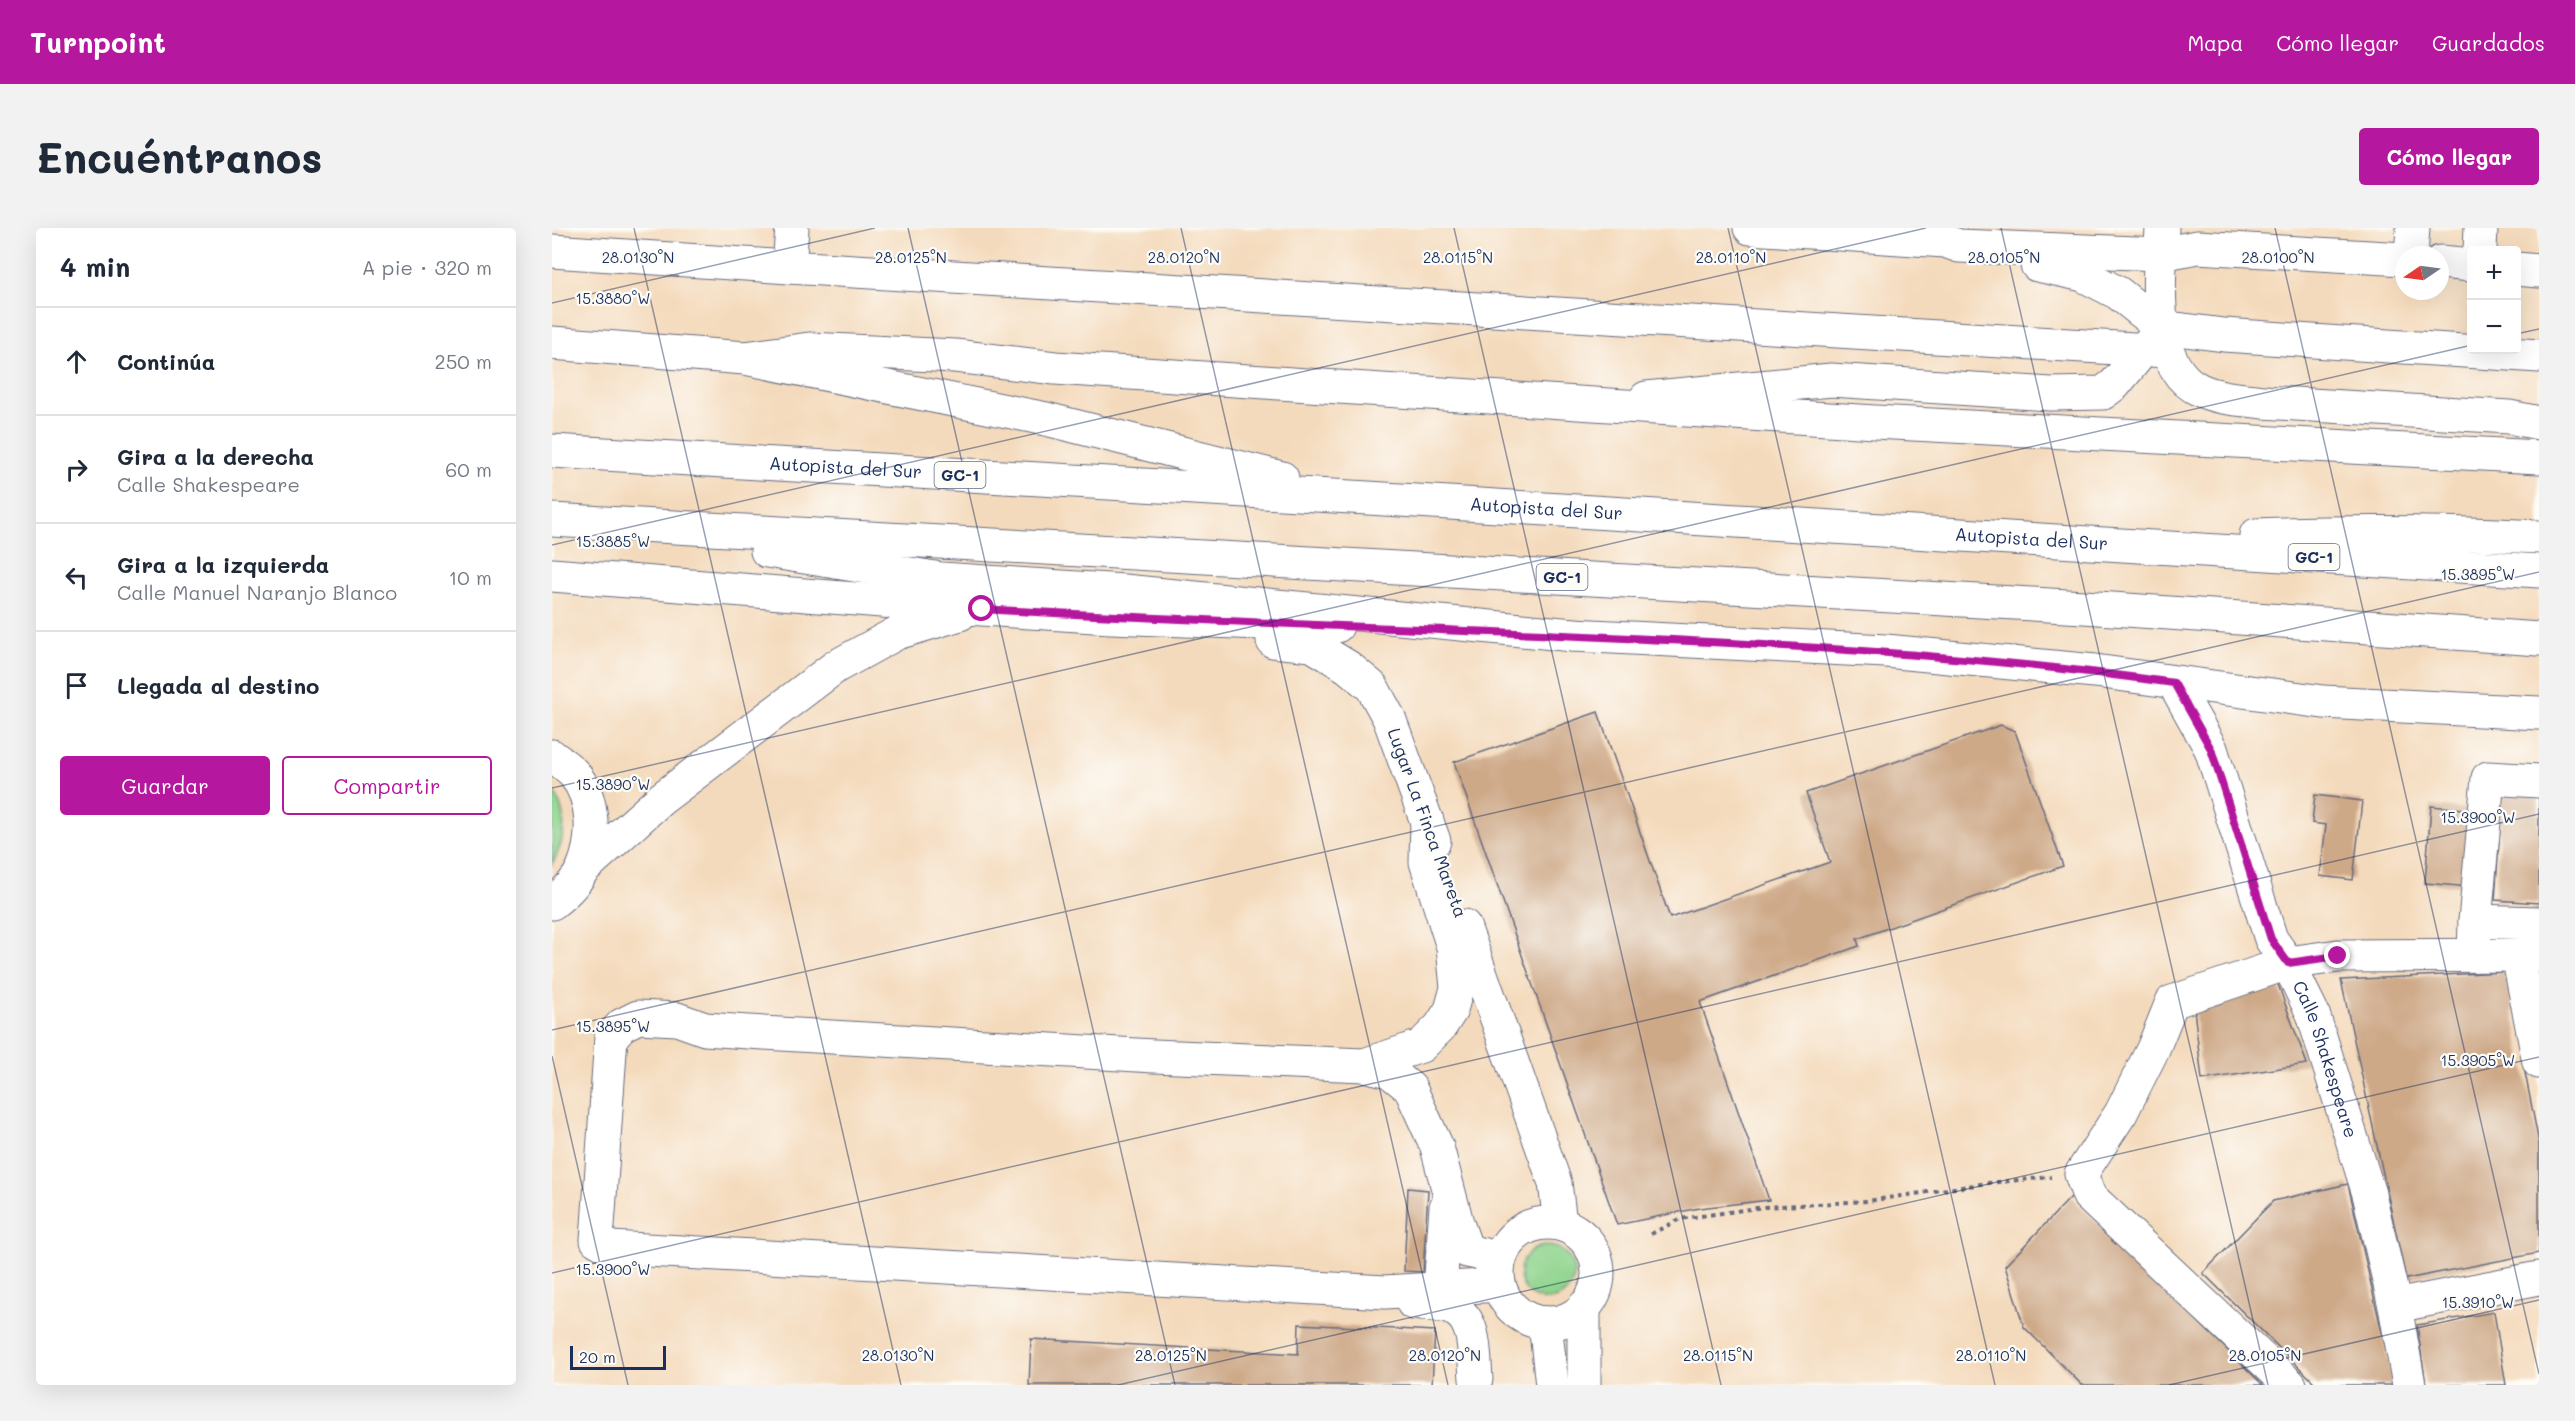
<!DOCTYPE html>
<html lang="es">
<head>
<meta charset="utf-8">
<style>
	:root { --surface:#fff; --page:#f2f2f3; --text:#1f2937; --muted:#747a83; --line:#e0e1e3; --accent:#b5179e }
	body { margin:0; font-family:Mali,sans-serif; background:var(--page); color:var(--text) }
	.controls { position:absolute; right:18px; top:18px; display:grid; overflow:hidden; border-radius:6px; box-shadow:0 6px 24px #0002 }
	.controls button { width:54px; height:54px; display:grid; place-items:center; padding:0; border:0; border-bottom:2px solid var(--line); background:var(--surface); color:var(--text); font:30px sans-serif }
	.compass { position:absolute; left:1843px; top:18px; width:54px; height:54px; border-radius:50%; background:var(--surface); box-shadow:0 6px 24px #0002; rotate:257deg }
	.scale { position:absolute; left:18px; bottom:15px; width:96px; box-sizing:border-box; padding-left:6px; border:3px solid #1b2f5e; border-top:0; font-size:16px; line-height:21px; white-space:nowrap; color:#1b2f5e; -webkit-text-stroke:4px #fdfcf7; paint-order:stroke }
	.stop { position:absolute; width:18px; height:18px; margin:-14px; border:4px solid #b5179e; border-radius:50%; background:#fff }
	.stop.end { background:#b5179e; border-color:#fff; box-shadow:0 2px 6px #0008 }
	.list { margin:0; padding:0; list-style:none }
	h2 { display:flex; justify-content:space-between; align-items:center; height:78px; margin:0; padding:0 24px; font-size:26px }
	h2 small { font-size:20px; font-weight:400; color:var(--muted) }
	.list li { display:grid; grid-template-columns:39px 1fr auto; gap:18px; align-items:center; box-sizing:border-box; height:108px; padding:0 24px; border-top:2px solid var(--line) }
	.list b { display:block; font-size:22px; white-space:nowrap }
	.list p { margin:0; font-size:20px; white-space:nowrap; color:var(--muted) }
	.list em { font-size:20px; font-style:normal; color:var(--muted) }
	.actions { display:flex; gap:12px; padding:18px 24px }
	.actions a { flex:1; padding:14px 0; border:2px solid var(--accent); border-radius:6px; text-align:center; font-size:21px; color:var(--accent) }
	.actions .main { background:var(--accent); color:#fff }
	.icon { flex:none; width:33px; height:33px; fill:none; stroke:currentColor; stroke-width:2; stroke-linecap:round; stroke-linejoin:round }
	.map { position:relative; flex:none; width:1987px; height:1157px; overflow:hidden; border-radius:6px }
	header { display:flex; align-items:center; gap:36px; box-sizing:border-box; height:84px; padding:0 30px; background:var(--accent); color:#fff }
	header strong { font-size:28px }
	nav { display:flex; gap:33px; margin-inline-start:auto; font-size:21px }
	.intro { display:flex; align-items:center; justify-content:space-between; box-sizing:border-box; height:144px; padding:0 36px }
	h1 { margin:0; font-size:42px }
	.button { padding:15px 27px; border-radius:6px; background:var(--accent); color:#fff; font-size:21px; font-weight:700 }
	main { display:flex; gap:36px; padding:0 36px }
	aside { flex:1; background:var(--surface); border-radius:6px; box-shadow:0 6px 24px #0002 }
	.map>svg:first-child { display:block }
	.green { fill:#90d48d; stroke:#568276; stroke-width:1.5 }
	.building { fill:#cea988 }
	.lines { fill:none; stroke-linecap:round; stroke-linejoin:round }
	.minor-casing { stroke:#676b7f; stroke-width:35 }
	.major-casing { stroke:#676b7f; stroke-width:35 }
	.highway-casing { stroke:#676b7f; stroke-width:35 }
	.path { stroke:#676b7f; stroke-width:4; stroke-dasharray:4.5 4.5; stroke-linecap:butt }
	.minor { stroke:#fff; stroke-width:33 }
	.major { stroke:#fff; stroke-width:33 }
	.highway { stroke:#fff; stroke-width:33 }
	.route { stroke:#b5179e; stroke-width:8 }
	.ticks { fill:none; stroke:#1b2f5e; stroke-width:1.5; stroke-opacity:0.45 }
	.labels { text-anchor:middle; stroke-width:4.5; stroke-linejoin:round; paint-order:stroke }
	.shield { fill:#fdfcf7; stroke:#5f6c8c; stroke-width:1.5 }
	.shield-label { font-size:16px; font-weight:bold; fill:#1b2f5e }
	.street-label { font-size:18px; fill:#1b2f5e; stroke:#fdfcf7 }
	.ticks-label { font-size:15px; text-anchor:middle; fill:#1b2f5e; stroke:#fdfcf7; stroke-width:4.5; stroke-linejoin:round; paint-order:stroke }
</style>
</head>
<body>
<header>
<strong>Turnpoint</strong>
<nav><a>Mapa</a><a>Cómo llegar</a><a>Guardados</a></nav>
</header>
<div class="intro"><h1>Encuéntranos</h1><a class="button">Cómo llegar</a></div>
<main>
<aside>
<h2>4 min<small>A pie · 320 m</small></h2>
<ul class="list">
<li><svg class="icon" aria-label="ahead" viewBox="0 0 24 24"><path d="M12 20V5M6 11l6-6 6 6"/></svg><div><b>Continúa</b></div><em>250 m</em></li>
<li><svg class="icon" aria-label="right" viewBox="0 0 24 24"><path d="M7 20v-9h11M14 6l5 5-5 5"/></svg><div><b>Gira a la derecha</b><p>Calle Shakespeare</p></div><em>60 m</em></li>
<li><svg class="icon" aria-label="left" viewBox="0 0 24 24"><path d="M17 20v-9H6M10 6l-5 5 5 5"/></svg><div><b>Gira a la izquierda</b><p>Calle Manuel Naranjo Blanco</p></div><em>10 m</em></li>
<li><svg class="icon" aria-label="arrive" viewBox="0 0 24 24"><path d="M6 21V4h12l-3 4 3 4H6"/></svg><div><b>Llegada al destino</b></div></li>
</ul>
<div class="actions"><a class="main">Guardar</a><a>Compartir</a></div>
</aside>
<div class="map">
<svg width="1987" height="1157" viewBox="0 0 1987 1157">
	<rect width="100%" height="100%" fill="#fdfcf7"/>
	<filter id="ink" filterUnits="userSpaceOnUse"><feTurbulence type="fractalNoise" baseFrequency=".0167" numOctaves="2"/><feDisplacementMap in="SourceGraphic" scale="12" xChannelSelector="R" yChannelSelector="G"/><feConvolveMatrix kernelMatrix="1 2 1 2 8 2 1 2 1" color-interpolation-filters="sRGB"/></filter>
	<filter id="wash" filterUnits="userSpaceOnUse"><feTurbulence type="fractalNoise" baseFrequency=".008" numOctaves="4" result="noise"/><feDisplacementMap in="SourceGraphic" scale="24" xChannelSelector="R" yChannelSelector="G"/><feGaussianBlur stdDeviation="1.35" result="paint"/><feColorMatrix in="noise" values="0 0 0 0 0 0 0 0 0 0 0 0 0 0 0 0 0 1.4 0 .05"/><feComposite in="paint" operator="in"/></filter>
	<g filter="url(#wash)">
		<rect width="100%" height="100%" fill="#f4dabc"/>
		<g class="green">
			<path d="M0 561C17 585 14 612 0 636Z"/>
			<circle cx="995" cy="1045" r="27"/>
		</g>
		<g id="blocks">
			<g class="building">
				<polygon points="1046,484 1118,690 1278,634 1254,565 1449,497 1463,503 1511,638 1305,711 1307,718 1148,774 1217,972 1147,980 1065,997 902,534"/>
				<polygon points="1951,555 1987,558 1987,675 1943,672"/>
				<polygon points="1763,567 1810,573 1801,652 1768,648 1774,597 1760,595"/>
				<polygon points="1879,578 1923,582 1918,659 1873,655"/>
				<polygon points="1953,744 1987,915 1987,1025 1854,1051 1789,752"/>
				<polygon points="1724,751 1755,836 1650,852 1642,781"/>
				<polygon points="1796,956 1842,1157 1765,1157 1651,1045 1721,973"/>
				<polygon points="856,960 876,962 871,1044 852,1043"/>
				<polygon points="1519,969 1711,1157 1530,1157 1472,1099 1453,1038"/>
				<polygon points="1942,1084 1954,1157 1874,1157 1865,1097"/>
				<polygon points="747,1096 883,1103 880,1157 477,1157 479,1111 746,1126"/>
			</g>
		</g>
	</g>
	<g filter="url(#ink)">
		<use href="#blocks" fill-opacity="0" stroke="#676b7f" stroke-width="1.5"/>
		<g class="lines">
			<defs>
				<g id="minor">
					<polyline points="240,0 237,39 1614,123"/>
					<polyline points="1198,0 1393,13 1407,18 1609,26 1645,19 1852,31"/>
					<path d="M1610 0C1608 46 1596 138 1648 162 1668 171 1690 171 1711 174L1957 189 1987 195"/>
					<polyline points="1928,22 1929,0"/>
					<polyline points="0,23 237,39"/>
					<polyline points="1859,27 1861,0"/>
					<polyline points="1888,34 1920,37"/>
					<polyline points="1485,37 1531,47 1566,65 1609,99 1672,107 1987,128"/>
					<polyline points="1964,41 1987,43"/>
					<polyline points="1094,170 1279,152 1499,166 1551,165 1563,156 1601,110"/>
					<polyline points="0,347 430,381 559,389 785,398"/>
					<polyline points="721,413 760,417 796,439 820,459 837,490 882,613"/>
					<path id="s1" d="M1622 455 1659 521 1719 711 1736 735 1761 786 1817 966 1843 1078 1857 1157"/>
					<path d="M0 528C7 534 16 539 22 546 43 571 43 611 31 640 25 654 12 666 0 675"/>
					<polyline points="875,593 874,634 901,719 905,760 899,782 888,799 869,818 812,837 602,828 196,804 153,801 125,791 86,789 70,797 59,809 45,1012 59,1020 833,1064 947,1057"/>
					<polyline points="31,641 109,571 283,439 345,405 408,386"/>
					<polyline points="1923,693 1987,695"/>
					<polyline points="912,698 1003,955 1008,995"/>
					<polyline points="1922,727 1923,693 1936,550 1987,553"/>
					<polyline points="1966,727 1987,834"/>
					<polyline points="812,837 837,843 858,860 885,919 905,995 915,1023 947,1030"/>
					<circle cx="996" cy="1045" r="50"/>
					<polyline points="888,1061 894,979"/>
					<path d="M861 1075C873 1077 892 1076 903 1082 925 1093 922 1131 924 1151"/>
					<polyline points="1843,1078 1987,1050"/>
					<polyline points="993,1095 1000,1157"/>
					<polyline points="1032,1157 1032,1079"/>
					<polyline points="1738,1157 1537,968 1529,946 1569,885 1601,821 1620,774 1736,735 1786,728 1987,727"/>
				</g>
				<g id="major">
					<polyline points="0,115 193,130 257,121 403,128 503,140 1026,175 1323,194 1987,229"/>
					<polyline points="1021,407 1334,423 1543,443 1771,474 1987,485"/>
				</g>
				<g id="highway">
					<polyline points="193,130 494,191 730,250"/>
					<path id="s2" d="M0 223 816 270 1987 343"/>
					<polyline points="0,292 1532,379 1987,411"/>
					<path d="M1704 307C1799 303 1892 304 1987 309"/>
					<polyline points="215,323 389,351 572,363 1021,407"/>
				</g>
			</defs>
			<use href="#minor" class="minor-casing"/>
			<use href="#major" class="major-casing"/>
			<use href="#highway" class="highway-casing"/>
			<polyline class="path" points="1099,1006 1128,991 1212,979 1316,973 1436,955 1499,949"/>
			<use href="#minor" class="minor"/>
			<use href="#major" class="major"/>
			<use href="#highway" class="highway"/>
		</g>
	</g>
	<g class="lines" filter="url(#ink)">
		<path class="route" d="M430 381C666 395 902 401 1138 413 1300 421 1461 432 1622 455L1659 521 1719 711 1736 735 1786 728"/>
	</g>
	<path class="ticks" d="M82 0 349 1157M356 0 623 1157M629 0 896 1157M902 0 1169 1157M1176 0 1443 1157M1449 0 1716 1157M1723 0 1987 1146M0 75 323 0M1964 106 1987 101M0 317 1374 0M0 560 1920 117M0 802 1987 344M0 828 76 1157M0 1045 1987 586M566 1157 1987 829M1617 1157 1987 1072"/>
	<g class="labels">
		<g class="shield">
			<rect x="382.5" y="234" width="51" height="26" rx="4.5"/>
			<rect x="1736.5" y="316" width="51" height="26" rx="4.5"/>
			<rect x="984.5" y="336" width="51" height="26" rx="4.5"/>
		</g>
		<g class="shield-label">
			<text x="408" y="253">GC-1</text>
			<text x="1762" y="335">GC-1</text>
			<text x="1010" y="355">GC-1</text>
		</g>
		<g class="street-label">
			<text dy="6" stroke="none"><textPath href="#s2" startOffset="294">Autopista del Sur</textPath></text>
			<text dy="6" stroke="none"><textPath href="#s2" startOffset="996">Autopista del Sur</textPath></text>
			<text dy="6" stroke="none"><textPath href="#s2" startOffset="1482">Autopista del Sur</textPath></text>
			<text transform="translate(875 595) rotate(70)" y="6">Lugar La Finca Mareta</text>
			<text dy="6" stroke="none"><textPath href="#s1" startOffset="408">Calle Shakespeare</textPath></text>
		</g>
	</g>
	<g class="ticks-label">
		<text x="86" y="35">28.0130°N</text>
		<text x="359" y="35">28.0125°N</text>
		<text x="632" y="35">28.0120°N</text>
		<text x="906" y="35">28.0115°N</text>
		<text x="1179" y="35">28.0110°N</text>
		<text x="1452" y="35">28.0105°N</text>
		<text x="1726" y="35">28.0100°N</text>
		<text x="61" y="76">15.3880°W</text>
		<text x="61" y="319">15.3885°W</text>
		<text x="1926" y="352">15.3895°W</text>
		<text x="61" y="562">15.3890°W</text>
		<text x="1926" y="595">15.3900°W</text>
		<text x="61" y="804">15.3895°W</text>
		<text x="1926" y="838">15.3905°W</text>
		<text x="61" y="1047">15.3900°W</text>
		<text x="1926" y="1080">15.3910°W</text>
		<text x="346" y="1133">28.0130°N</text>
		<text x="619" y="1133">28.0125°N</text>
		<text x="893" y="1133">28.0120°N</text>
		<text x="1166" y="1133">28.0115°N</text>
		<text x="1439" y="1133">28.0110°N</text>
		<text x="1713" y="1133">28.0105°N</text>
	</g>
</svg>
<div class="controls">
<button>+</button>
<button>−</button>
</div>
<svg class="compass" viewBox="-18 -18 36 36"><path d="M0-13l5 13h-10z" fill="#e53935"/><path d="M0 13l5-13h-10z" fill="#747a83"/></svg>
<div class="scale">20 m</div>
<div class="stop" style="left:430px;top:381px"></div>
<div class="stop end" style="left:1786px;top:728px"></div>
</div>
</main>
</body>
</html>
